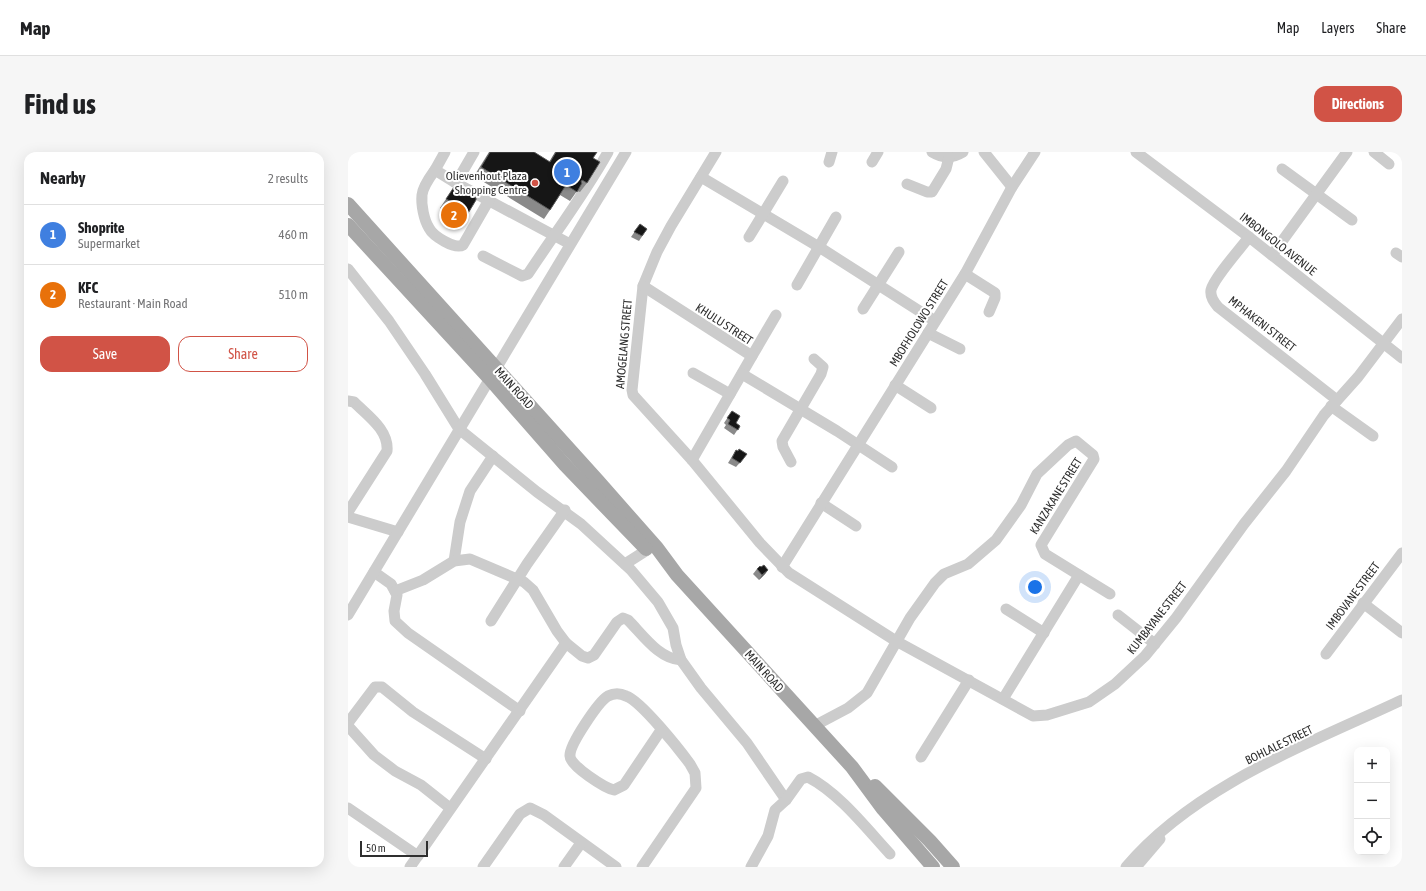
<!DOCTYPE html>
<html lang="en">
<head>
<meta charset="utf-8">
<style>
	:root { --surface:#fff; --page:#f6f6f6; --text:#202124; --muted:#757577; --line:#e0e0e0; --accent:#d15346 }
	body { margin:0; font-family:"Asap Condensed",sans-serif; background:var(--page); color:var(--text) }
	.controls { position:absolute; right:12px; bottom:12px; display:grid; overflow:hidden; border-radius:8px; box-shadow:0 4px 16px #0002 }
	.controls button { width:36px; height:36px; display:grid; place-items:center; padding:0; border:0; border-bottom:1px solid var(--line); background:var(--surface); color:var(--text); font:20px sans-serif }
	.scale { position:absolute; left:12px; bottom:10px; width:68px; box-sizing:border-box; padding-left:4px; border:2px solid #2f2f2f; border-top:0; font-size:11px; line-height:14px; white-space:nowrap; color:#2f2f2f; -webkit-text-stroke:3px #fff; paint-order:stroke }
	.you { position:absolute; left:687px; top:435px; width:14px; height:14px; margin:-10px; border:3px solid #fff; border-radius:50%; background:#1a73e8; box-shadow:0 0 0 6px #1a73e833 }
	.badge { display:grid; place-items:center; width:26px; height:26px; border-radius:50%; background:var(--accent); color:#fff; font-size:13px; font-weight:700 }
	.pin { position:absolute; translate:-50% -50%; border:2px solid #fff; box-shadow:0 1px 4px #0006 }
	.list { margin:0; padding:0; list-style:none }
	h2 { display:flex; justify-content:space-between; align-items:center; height:52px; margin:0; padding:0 16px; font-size:17px }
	h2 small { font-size:13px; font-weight:400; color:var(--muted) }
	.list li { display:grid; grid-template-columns:26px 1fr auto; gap:12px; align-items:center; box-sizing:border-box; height:60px; padding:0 16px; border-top:1px solid var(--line) }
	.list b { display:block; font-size:15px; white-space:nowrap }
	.list p { margin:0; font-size:13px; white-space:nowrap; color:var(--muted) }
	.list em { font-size:13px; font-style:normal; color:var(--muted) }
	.actions { display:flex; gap:8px; padding:12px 16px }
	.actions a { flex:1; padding:9px 0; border:1px solid var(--accent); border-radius:12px; text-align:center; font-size:14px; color:var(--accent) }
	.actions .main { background:var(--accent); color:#fff }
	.icon { flex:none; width:22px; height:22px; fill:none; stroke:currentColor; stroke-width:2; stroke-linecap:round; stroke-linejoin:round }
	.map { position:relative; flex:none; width:1054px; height:715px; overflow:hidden; border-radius:12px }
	header { display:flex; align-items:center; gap:24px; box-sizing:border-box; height:56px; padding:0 20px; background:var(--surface); border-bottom:1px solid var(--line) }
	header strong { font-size:19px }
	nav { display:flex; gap:22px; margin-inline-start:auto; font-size:14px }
	.intro { display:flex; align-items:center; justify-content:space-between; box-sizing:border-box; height:96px; padding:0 24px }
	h1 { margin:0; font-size:28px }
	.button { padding:10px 18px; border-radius:12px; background:var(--accent); color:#fff; font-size:14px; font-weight:700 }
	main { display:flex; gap:24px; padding:0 24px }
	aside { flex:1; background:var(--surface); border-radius:12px; box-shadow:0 4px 16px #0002 }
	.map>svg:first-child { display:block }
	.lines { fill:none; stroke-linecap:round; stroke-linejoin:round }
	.minor { stroke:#ccc; stroke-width:11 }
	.major { stroke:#a7a7a7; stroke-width:14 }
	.wall { fill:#8a8a8a }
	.shaded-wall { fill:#5c5c5c }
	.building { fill:#161616; stroke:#5c5c5c }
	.poi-dot { fill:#d15346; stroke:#fff; stroke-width:1.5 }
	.labels { text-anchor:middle; stroke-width:4; stroke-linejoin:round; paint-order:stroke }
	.poi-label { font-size:12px; fill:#2f2f2f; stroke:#fff; text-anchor:end }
	.street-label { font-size:12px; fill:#2f2f2f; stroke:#fff }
</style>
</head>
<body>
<header>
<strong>Map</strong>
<nav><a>Map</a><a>Layers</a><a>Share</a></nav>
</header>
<div class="intro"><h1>Find us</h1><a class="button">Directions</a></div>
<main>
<aside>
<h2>Nearby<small>2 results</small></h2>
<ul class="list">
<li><span class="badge" style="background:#3f7fe0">1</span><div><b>Shoprite</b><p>Supermarket</p></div><em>460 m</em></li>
<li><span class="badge" style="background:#e8710a">2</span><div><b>KFC</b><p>Restaurant · Main Road</p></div><em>510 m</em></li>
</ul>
<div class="actions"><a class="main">Save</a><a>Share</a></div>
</aside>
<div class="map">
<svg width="1054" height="715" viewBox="0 0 1054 715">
	<rect width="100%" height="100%" fill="#fff"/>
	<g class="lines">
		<g class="minor">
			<polyline points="97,0 87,18 108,31 222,92"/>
			<polyline points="368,0 323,74 309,100 295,134 284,238 285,243 344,308 412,391 441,421 548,489 685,564 699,563 741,550 767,532 797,504 828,466 896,372 938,319 976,263 1010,225 1054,167"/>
			<path d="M584 0C594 6 605 6 615 0"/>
			<polyline points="636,0 664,35"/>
			<polyline points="788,0 901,85 1054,206"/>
			<polyline points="1026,0 1041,12"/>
			<polyline points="481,10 484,0"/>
			<polyline points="524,10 530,0"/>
			<polyline points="934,17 1004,68"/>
			<path d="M87 18C82 25 75 34 74 43 73 53 76 68 81 76 85 84 107 98 115 93L141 48"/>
			<polyline points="353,25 471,95 587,169"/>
			<polyline points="108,31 126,0"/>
			<polyline points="559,32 579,40 584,40 598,17 601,5"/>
			<polyline points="401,85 435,29"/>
			<path d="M901 85C892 97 866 126 863 138 862 145 866 150 870 155L989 248"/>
			<polyline points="1048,101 1054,105"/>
			<polyline points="924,103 999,0"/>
			<path d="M135 104 174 124 180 122C207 81 236 43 260 0"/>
			<polyline points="0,117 41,169 77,222 111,277 189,340 233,372 283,418 310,450 325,476 328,493 333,508 353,536 399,591 438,648"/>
			<polyline points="617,122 647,141 647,146 641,160"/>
			<polyline points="449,133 488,65"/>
			<polyline points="295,134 404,204 344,308"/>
			<polyline points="515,157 551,100"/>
			<polyline points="580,181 612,197"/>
			<polyline points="404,204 428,163"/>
			<polyline points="345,221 382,242"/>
			<polyline points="394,222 489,279 544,315"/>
			<polyline points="547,233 583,256"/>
			<path d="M0 249 6 250C20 264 41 278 39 299L0 360"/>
			<polyline points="983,254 1025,284"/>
			<polyline points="443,310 435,295 434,289 473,222 475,215 466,207"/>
			<polyline points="473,351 508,374"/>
			<polyline points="0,365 50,380"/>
			<polyline points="106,409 112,370 122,339 145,304"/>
			<polyline points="277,412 299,398"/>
			<polyline points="434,415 617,122 664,35 687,0"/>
			<polyline points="26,420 43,432 49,443 46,459 47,469 60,481 172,559"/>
			<polyline points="731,423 762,442"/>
			<path d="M47 439 75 428 106 409 122 407 176 430 185 438 209 479 218 491 234 504 240 506 246 503 269 470 275 466 280 468C295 483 311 507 333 508"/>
			<polyline points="1015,451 1054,481"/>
			<polyline points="658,457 696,481"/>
			<polyline points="0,463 278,0"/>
			<polyline points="770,463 807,492"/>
			<polyline points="143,469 179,412 217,358"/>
			<polyline points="978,502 1054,401"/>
			<polyline points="0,571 27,535 34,535 65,560 138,607"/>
			<polyline points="0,574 26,603 47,619 73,633 102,656"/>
			<polyline points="466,574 500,556 519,541 562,466 587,431 596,422 620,412 648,388 673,353 689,322 720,293 728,289 745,303 746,307 693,393 697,402 731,423 655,547"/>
			<polyline points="573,605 621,528"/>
			<polyline points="0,656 70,704"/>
			<polyline points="62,715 218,491"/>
			<polyline points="135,715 172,662 182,656 196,663 268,715"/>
			<polyline points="216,715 233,691"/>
			<path d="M294 715 348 636 347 621 342 612C331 597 293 549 278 544 272 541 266 541 260 544 251 549 221 593 222 604 222 614 257 636 266 638L276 633 313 578"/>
			<path d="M403 715 420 684 427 658 438 648 453 627 460 625C491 641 518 676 542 702"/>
			<path d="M778 715C846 634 960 592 1054 548"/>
			<polyline points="788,715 812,687"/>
		</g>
		<g class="major">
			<polyline points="0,52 250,329 309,396 329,423 504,615 535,657 585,715"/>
			<polyline points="0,73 141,226 217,313 298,397"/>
			<polyline points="527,634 582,689 605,715"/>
		</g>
	</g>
	<g class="wall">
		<polygon points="141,0 186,0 201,10 207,0 249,0 245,6 239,31 232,40 229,39 222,49 212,43 196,67 126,24"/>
		<polygon points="106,35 116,68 109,77 92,67 97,60 92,56"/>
		<polygon points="292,72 299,77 291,89 283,85"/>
		<polygon points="384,259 388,271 392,274 386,283 376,276 378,273 376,271"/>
		<polygon points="388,298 396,306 388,315 380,311"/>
		<polygon points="413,415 420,418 417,422 411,428 405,422 409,417"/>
	</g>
	<polygon class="shaded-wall" points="420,418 417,422 411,428 414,423"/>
	<g class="building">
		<polygon points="142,0 186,0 202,10 208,0 249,0 245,6 252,10 239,31 234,28 233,30 234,31 229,40 218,33 202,58 133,15"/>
		<polygon points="110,34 128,46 128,48 116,68 99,58 104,50 98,47 106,35"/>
		<polygon points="292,72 299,77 294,84 286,80"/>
		<polygon points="384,259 392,264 388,271 392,274 390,278 380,272 382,268 379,266"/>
		<polygon points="391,297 399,302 392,311 384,306 388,298 390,299"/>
		<polygon points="416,413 420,418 414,423 409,417 412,414 413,415"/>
	</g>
	<circle class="poi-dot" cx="187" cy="31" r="4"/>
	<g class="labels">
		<g class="poi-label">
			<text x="179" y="28">Olievenhout Plaza<tspan x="179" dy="14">Shopping Centre</tspan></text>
		</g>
		<g class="street-label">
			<text transform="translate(930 92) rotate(38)" y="4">IMBONGOLO AVENUE</text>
			<text transform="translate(571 171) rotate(-58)" y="4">MBOFHOLOWO STREET</text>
			<text transform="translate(376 172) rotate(33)" y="4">KHULU STREET</text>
			<text transform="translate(914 172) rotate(38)" y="4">MPHAKENI STREET</text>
			<text transform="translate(276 192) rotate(-85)" y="4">AMOGELANG STREET</text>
			<text transform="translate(166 236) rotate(48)" y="4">MAIN ROAD</text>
			<text transform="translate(708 344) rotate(-58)" y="4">KANZAKANE STREET</text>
			<text transform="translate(1005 444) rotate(-53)" y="4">IMBOVANE STREET</text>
			<text transform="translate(809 466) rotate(-52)" y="4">KUMBAYANE STREET</text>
			<text transform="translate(416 519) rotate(48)" y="4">MAIN ROAD</text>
			<text transform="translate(931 593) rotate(-26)" y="4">BOHLALE STREET</text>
		</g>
	</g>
</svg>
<div class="controls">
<button>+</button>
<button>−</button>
<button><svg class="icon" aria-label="locate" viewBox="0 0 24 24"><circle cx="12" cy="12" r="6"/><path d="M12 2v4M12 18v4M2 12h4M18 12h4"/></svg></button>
</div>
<div class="scale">50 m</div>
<div class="you"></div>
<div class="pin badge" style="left:219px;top:20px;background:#3f7fe0">1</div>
<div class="pin badge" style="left:106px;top:63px;background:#e8710a">2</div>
</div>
</main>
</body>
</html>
